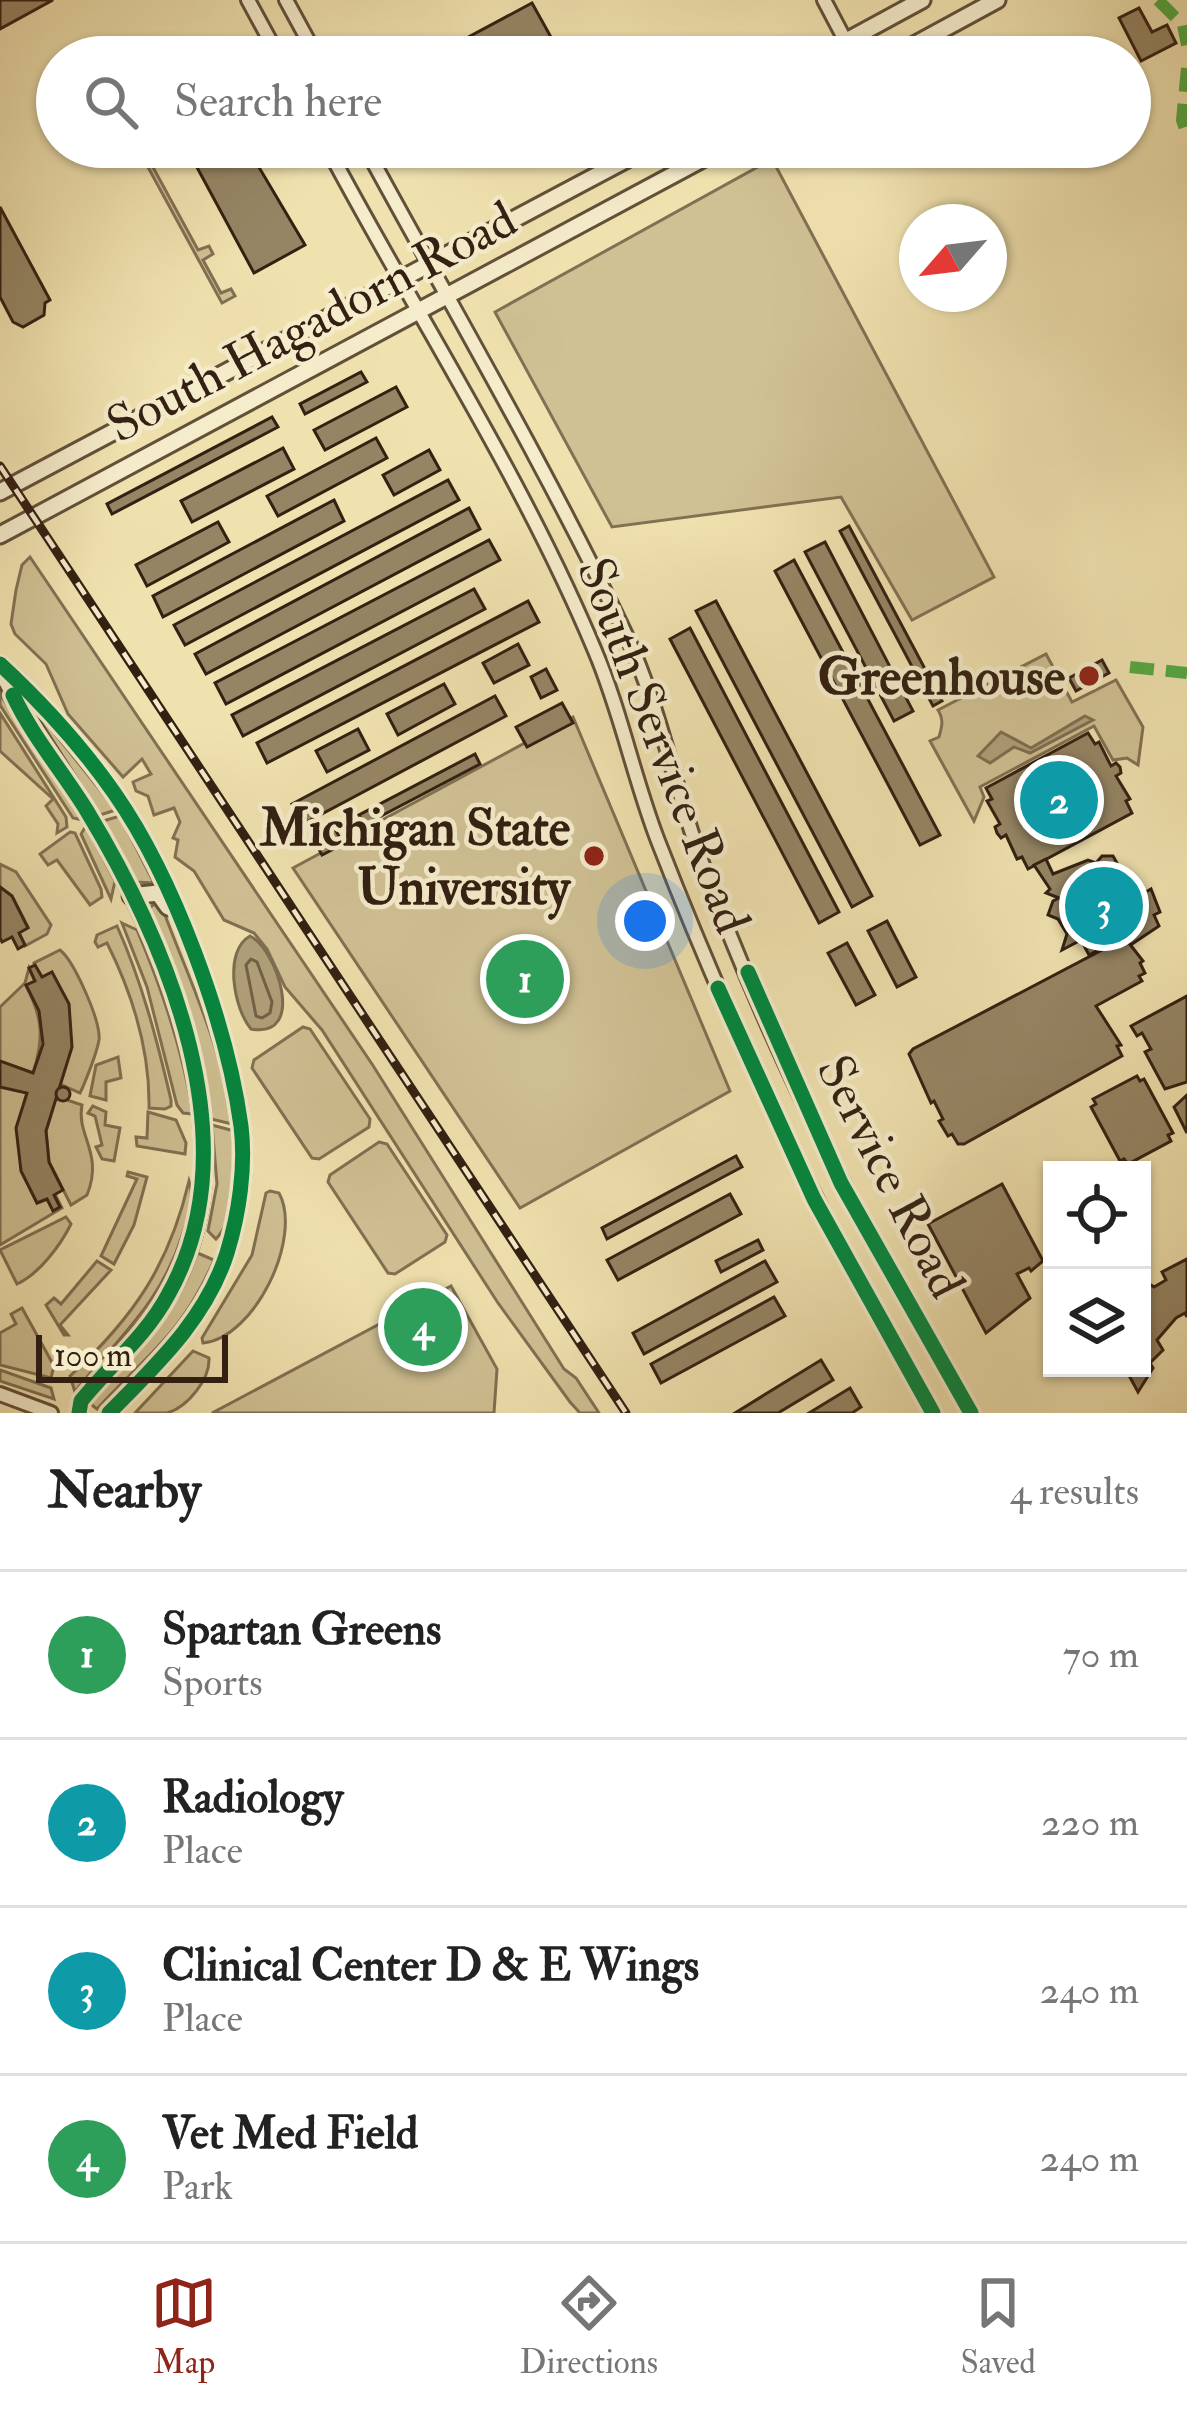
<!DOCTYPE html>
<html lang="en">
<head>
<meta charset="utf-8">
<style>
	:root { --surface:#fff; --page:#f6f6f6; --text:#222; --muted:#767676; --line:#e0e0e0; --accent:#8f2418 }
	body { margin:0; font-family:"IM FELL Double Pica",serif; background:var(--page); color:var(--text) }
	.controls { position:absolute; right:36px; bottom:36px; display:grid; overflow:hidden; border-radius:0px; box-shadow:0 3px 9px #0004 }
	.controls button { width:108px; height:108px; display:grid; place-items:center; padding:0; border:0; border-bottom:3px solid var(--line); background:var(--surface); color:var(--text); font:60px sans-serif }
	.compass { position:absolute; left:899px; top:204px; width:108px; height:108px; border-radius:50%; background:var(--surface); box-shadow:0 3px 9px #0004; rotate:242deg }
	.scale { position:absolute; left:36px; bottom:30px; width:192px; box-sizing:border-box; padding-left:12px; border:6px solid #332012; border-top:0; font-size:33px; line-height:42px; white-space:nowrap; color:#332012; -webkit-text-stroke:9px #f5eccb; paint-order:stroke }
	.you { position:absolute; left:645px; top:921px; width:42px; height:42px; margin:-30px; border:9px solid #fff; border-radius:50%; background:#1a73e8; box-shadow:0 0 0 18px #1a73e833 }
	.badge { display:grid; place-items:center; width:78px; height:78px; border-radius:50%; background:var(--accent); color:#fff; font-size:39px; font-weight:700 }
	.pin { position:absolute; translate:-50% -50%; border:6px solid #fff; box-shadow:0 3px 12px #0006 }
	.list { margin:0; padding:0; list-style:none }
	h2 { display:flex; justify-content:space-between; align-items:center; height:156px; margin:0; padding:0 48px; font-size:51px }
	h2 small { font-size:39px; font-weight:400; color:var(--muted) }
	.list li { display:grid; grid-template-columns:78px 1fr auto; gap:36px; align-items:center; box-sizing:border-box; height:168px; padding:0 48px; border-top:3px solid var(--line) }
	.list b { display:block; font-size:45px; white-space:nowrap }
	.list p { margin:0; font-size:39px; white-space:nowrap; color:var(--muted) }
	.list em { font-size:39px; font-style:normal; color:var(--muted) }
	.icon { flex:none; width:66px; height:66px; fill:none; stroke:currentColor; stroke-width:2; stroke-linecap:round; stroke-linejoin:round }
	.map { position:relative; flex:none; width:1187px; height:1413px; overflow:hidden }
	.search { position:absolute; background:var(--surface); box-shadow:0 3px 9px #0004; left:36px; right:36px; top:36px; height:132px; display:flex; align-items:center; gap:30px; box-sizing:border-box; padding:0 42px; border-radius:66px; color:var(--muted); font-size:45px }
	.sheet { height:828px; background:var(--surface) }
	nav { display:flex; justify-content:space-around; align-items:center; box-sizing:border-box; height:168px; border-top:3px solid var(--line); background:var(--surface); font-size:33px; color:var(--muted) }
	nav a { display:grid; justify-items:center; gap:6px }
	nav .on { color:var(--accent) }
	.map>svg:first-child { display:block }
	.green { fill:#d0c194; stroke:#827053; stroke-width:3 }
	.water { fill:#b0a07a; stroke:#7e6d50; stroke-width:3 }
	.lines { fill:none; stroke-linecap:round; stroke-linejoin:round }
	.shore { stroke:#726046; stroke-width:3 }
	.building { fill:#958564; stroke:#332012; stroke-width:3 }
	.minor-casing { stroke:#625039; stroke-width:18 }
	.tertiary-casing { stroke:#625039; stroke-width:21 }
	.minor { stroke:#f5eccb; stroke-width:12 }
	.tertiary { stroke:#f5eccb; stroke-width:15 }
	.rail-casing { stroke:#332012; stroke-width:9 }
	.rail { stroke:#f5eccb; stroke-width:4.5; stroke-dasharray:14; stroke-linecap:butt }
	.quiet { stroke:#54aa42; stroke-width:12; stroke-dasharray:24 12; stroke-linecap:butt }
	.cycleway-casing { stroke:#f5eccb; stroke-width:22 }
	.cycleway { stroke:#00873e; stroke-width:15 }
	.poi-dot { fill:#8f2418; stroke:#f5eccb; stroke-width:4.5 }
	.labels { text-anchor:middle; stroke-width:9; stroke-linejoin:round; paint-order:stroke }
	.street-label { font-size:51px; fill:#332012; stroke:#f5eccb }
	.poi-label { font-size:51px; font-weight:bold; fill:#332012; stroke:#f5eccb; text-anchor:end }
</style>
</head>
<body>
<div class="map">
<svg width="1187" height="1413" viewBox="0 0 1187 1413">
	<rect width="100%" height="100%" fill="#f0e2af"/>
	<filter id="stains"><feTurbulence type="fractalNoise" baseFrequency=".00167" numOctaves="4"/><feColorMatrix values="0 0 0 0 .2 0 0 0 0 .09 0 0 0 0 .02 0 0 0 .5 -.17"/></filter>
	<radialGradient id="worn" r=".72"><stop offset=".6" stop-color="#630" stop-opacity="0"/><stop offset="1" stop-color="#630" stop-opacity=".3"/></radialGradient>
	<g class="green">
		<polygon points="137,147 142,147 198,250 209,246 213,254 203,260 221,293 231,289 235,296 222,303"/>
		<polygon points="772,159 994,577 912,620 841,497 612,527 495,312"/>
		<polygon points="30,557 372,1064 564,1369 576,1378 599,1413 580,1413 570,1402 498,1303 322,1030 285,987 267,949 254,933 224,920 194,871 175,857 178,840 173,838 180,822 174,808 154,815 148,796 136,791 133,782 151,774 142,759 123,777 68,714 46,664 15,634 11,624 16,590 22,565"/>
		<path d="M1046 654 1072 702 1116 680 1143 727 1138 765 1127 758 1113 760 1094 726 980 787 984 797 974 821 930 741 939 737C942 726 944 720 938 710Z"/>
		<polygon points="0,694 83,820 73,818 0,705"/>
		<polygon points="24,695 116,810 100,815"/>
		<polygon points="0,713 66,817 67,827 57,833 58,824 46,806 53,799 0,751"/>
		<polygon points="573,717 730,1091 520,1208 293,868"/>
		<polygon points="120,816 154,883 135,882 103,821"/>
		<polygon points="86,826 115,881 111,899 81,834"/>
		<polygon points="70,832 75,833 101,889 102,897 90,905 57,860 48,865 40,854"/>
		<polygon points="0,864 16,872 51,925 47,934 25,946 19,933 28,927 12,896 0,887"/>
		<path d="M155 903 162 907C188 978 223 1047 232 1124L211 1119 184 1006 148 910Z"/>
		<path d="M122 923 137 930C162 989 183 1051 193 1114L183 1113 177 1105 147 987Z"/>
		<path d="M117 926C142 982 157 1040 171 1100V1106L165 1109 149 1108C150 1049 133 995 107 943L98 947 95 942 97 935Z"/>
		<path d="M60 950C74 961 101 1021 99 1040 97 1053 84 1085 80 1093L60 1084C75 1038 75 1016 52 972L42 977 34 963Z"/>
		<path d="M29 968 35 981 26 986C43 1018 44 1039 33 1073L0 1061V1007L25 983Z"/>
		<polygon points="303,1027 310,1029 370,1119 369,1127 319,1159 312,1158 252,1068 254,1060"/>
		<polygon points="118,1057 121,1078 106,1082 106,1100 90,1096 96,1065"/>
		<path d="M0 1087 27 1093C14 1135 17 1164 37 1203L47 1199 54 1210 57 1198 62 1208 0 1245Z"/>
		<path d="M64 1099 82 1105C76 1136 104 1153 87 1195L71 1205 49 1162 46 1131 55 1100Z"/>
		<polygon points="93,1106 106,1112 105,1125 120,1128 114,1161 102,1159 96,1147 102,1145 95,1116 88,1113"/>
		<polygon points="148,1112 176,1120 186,1143 185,1154 137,1146 136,1137 147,1138"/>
		<path d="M212 1125 234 1131C235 1162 239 1215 216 1239L208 1231 217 1184Z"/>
		<polygon points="379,1142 387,1144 447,1235 445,1242 395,1274 388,1273 328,1182 330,1175"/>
		<polygon points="128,1172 147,1177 134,1225 114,1264 101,1256 137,1179 127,1176"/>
		<path d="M189 1181C195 1200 188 1218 182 1236 160 1305 117 1338 75 1392L70 1376C133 1318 169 1266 189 1181Z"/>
		<path d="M270 1191 279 1193C303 1237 255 1338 203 1343L202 1338 252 1255 266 1193Z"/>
		<path d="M66 1217 71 1224C60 1246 39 1274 17 1284L0 1250Z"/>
		<path d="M195 1252 214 1260C182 1334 149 1353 97 1409L88 1402 161 1319Z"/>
		<polygon points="97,1261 111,1270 60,1325 68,1335 64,1335 46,1305 54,1298 61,1304"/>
		<polygon points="451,1286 497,1369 494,1413 212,1413"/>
		<polygon points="22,1308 54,1366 51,1378 0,1365 0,1333 16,1324 11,1314"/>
		<path d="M193 1351 209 1358C210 1379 188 1407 167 1413 158 1413 144 1413 135 1413Z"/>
		<polygon points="0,1370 51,1388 54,1399 0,1381"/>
	</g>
	<g class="water">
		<polygon points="1085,716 1093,720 1030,753 1014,747 990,763 978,756 1001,732 1031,748"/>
		<path d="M250 936C277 949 307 1039 251 1029 234 1009 223 951 250 936Z"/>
	</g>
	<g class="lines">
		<polygon class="shore" points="251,959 257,962 272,1002 270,1013 262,1018 256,1016 246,965"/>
	</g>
	<g class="building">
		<polygon points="0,0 53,0 0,29"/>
		<polygon points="532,3 562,57 431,57"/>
		<polygon points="1139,8 1152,32 1167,25 1176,43 1141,61 1119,18"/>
		<polygon points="186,147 247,147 305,245 254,273"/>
		<polygon points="0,207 50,300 45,303 44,315 23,327 13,322 0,297"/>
		<polygon points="361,372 367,382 305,414 300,404"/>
		<polygon points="396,387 407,407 325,450 314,430"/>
		<polygon points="272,417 278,427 112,514 107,504"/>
		<polygon points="376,438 387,458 278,516 267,496"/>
		<polygon points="283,448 294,469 192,522 181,501"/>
		<polygon points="429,450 440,470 394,495 383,475"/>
		<polygon points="448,480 459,500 185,645 174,625"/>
		<polygon points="334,500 344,521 163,617 153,596"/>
		<polygon points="469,508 480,529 206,674 195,654"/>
		<polygon points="218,522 229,542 147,586 136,565"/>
		<polygon points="849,526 942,701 933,706 840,531"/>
		<polygon points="489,540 500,560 226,704 215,683"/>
		<polygon points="825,542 913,711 894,721 805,552"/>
		<polygon points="794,560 940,835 920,845 775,571"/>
		<polygon points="474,589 485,609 243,736 232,715"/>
		<polygon points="528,601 539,622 267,763 257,743"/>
		<polygon points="716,601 872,896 852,907 696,611"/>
		<polygon points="690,628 839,912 819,923 670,639"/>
		<polygon points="518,644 529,665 494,683 483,663"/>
		<polygon points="1102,660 1109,673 1076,691 1069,678"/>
		<polygon points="546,669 557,690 541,698 531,677"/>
		<polygon points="444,684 455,704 398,735 387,714"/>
		<polygon points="495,696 506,716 303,824 292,804"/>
		<polygon points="562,703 573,723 527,747 516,727"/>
		<polygon points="358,729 369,750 327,772 316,751"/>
		<polygon points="1088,733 1095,744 1099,742 1111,766 1116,763 1120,767 1121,773 1116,776 1130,799 1126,801 1132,813 1028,869 1022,857 1017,859 1006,835 1001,838 997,833 995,827 1000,824 987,801 992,799 986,788"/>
		<polygon points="475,754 480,764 364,825 359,815"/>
		<polygon points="332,823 343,844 322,855 311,834"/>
		<polygon points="1102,856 1113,856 1117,863 1111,874 1132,882 1137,879 1144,893 1151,889 1160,912 1154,915 1159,926 1129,946 1125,938 1119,939 1089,955 1081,940 1062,950 1067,934 1058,919 1048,915 1053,901 1059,898 1046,893 1050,889 1034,865 1046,859 1053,874 1088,860 1096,863"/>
		<polygon points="0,887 12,896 28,928 19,933 25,945 18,949 12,937 2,942 0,938"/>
		<polygon points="887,921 916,977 897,987 868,931"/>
		<polygon points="1125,938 1143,961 1140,963 1145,973 1139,976 1142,981 1096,1006 1121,1045 1117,1046 1122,1056 964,1144 958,1144 952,1134 948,1136 939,1121 943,1119 934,1101 931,1103 909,1054 913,1049"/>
		<polygon points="847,943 875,995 856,1005 828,953"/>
		<polygon points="35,965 42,977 52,972 69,1004 72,1047 46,1131 49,1162 63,1190 54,1195 60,1207 53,1211 47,1199 37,1203 21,1171 16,1128 27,1093 0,1087 0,1061 33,1073 43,1044 39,1011 26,985 35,981 29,968"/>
		<polygon points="1187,996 1187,1082 1165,1089 1145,1052 1151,1049 1142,1033 1137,1036 1131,1026"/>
		<polygon points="1137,1076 1140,1081 1144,1079 1173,1133 1168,1135 1171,1141 1128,1164 1124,1159 1120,1161 1091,1107 1096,1104 1093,1099"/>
		<circle cx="63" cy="1094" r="7"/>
		<polygon points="1187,1095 1187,1133 1174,1107"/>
		<polygon points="736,1156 742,1167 607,1239 602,1228"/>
		<polygon points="1002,1184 1043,1261 1031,1271 1029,1268 1017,1274 1030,1298 986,1333 928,1224"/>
		<polygon points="730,1194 741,1214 618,1280 607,1260"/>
		<polygon points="758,1240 763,1250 721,1272 716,1261"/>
		<polygon points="1187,1259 1187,1317 1185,1313 1176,1318 1157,1340 1163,1350 1150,1363 1153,1368 1138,1392 1125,1368 1142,1368 1142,1279 1154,1287 1166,1280 1162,1272"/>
		<polygon points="765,1261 777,1282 644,1354 633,1333"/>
		<polygon points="774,1297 785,1316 661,1383 651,1364"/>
		<polygon points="821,1360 833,1380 778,1413 735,1413"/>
		<polygon points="850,1388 861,1407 852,1413 809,1413"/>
	</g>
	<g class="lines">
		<defs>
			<g id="minor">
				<polyline points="248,0 279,57"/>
				<polyline points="286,0 317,57"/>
				<polyline points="824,0 854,57"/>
				<path d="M327 147C416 315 522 476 595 651 621 712 634 779 658 841 735 1039 825 1230 933 1413"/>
				<path d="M365 147C453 309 547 469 626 635 661 709 675 792 704 868 774 1058 867 1239 971 1413"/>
				<polyline points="0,1394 51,1413"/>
			</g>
			<g id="tertiary">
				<polyline points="817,57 922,0"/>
				<polyline points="892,57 997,0"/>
				<polyline points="0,492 650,147"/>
				<polyline points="0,535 725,147"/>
				<path d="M0 664C41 702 83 748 115 794 174 879 227 1023 241 1126 246 1167 239 1214 227 1253 206 1319 156 1365 109 1413"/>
				<path d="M1 670C25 720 58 764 87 811 164 940 247 1133 177 1279 153 1327 114 1360 81 1401L79 1413"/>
				<polyline points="131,896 158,893 168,907"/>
			</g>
		</defs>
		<use href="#minor" class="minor-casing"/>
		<use href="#tertiary" class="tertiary-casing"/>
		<use href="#minor" class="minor"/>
		<use href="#tertiary" class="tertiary"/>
		<defs>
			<polyline id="rail" points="0,466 626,1413"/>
		</defs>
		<use href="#rail" class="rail-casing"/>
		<use href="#rail" class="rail"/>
		<g class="quiet">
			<polyline points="1158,0 1183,25 1187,45"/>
			<polyline points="1187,68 1182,120 1187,135"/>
			<polyline points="1130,667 1187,673"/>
		</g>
		<defs>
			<g id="cycleway">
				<path d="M0 664C41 702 83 748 115 794 174 879 227 1023 241 1126 246 1167 239 1214 227 1253 206 1319 156 1365 109 1413"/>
				<path d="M13 695C32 736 63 772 87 811 168 945 253 1145 168 1295 146 1336 110 1365 81 1401L79 1413"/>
				<polyline points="748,972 841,1183 971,1413"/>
				<polyline points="718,988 814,1199 933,1413"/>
			</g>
		</defs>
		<use href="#cycleway" class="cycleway-casing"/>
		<use href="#cycleway" class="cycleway"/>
	</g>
	<g class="poi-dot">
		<circle cx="1089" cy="676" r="12"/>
		<circle cx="594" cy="856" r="12"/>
	</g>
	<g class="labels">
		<g class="street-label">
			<text transform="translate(311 321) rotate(-28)" y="18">South Hagadorn Road</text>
			<text transform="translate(665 745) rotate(69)" y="18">South Service Road</text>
			<text transform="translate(892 1176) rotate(63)" y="18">Service Road</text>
		</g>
		<g class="poi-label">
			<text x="1065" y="694">Greenhouse</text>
			<text x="570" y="845">Michigan State<tspan x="570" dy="59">University</tspan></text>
		</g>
	</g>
	<rect width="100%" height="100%" filter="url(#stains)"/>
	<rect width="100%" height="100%" fill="url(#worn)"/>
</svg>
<div class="controls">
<button><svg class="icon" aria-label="locate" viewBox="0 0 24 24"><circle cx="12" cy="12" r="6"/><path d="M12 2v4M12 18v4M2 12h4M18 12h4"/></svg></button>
<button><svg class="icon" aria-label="layers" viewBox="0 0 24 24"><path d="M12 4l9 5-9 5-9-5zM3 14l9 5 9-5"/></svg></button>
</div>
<svg class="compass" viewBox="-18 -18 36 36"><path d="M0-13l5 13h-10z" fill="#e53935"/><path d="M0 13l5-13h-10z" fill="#767676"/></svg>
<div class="scale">100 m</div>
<div class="you"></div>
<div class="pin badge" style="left:525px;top:979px;background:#2e9e5b">1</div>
<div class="pin badge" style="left:1059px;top:800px;background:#0f9aa8">2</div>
<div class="pin badge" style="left:1104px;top:906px;background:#0f9aa8">3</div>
<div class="pin badge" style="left:423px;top:1327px;background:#2e9e5b">4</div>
<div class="search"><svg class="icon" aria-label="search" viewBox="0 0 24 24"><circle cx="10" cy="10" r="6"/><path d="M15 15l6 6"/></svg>Search here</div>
</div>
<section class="sheet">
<h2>Nearby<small>4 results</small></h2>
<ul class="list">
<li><span class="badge" style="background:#2e9e5b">1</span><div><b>Spartan Greens</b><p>Sports</p></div><em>70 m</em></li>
<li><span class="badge" style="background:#0f9aa8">2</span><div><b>Radiology</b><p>Place</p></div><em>220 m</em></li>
<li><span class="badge" style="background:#0f9aa8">3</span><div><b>Clinical Center D &amp; E Wings</b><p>Place</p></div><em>240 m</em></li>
<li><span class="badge" style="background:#2e9e5b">4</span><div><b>Vet Med Field</b><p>Park</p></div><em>240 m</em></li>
</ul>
</section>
<nav>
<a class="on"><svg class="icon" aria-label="map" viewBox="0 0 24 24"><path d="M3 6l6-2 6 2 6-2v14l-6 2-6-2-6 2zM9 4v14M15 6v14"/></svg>Map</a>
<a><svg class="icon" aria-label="directions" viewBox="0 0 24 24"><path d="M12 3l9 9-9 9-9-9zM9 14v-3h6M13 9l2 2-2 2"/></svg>Directions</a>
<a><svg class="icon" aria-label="saved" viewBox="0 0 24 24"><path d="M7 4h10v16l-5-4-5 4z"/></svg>Saved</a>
</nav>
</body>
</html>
